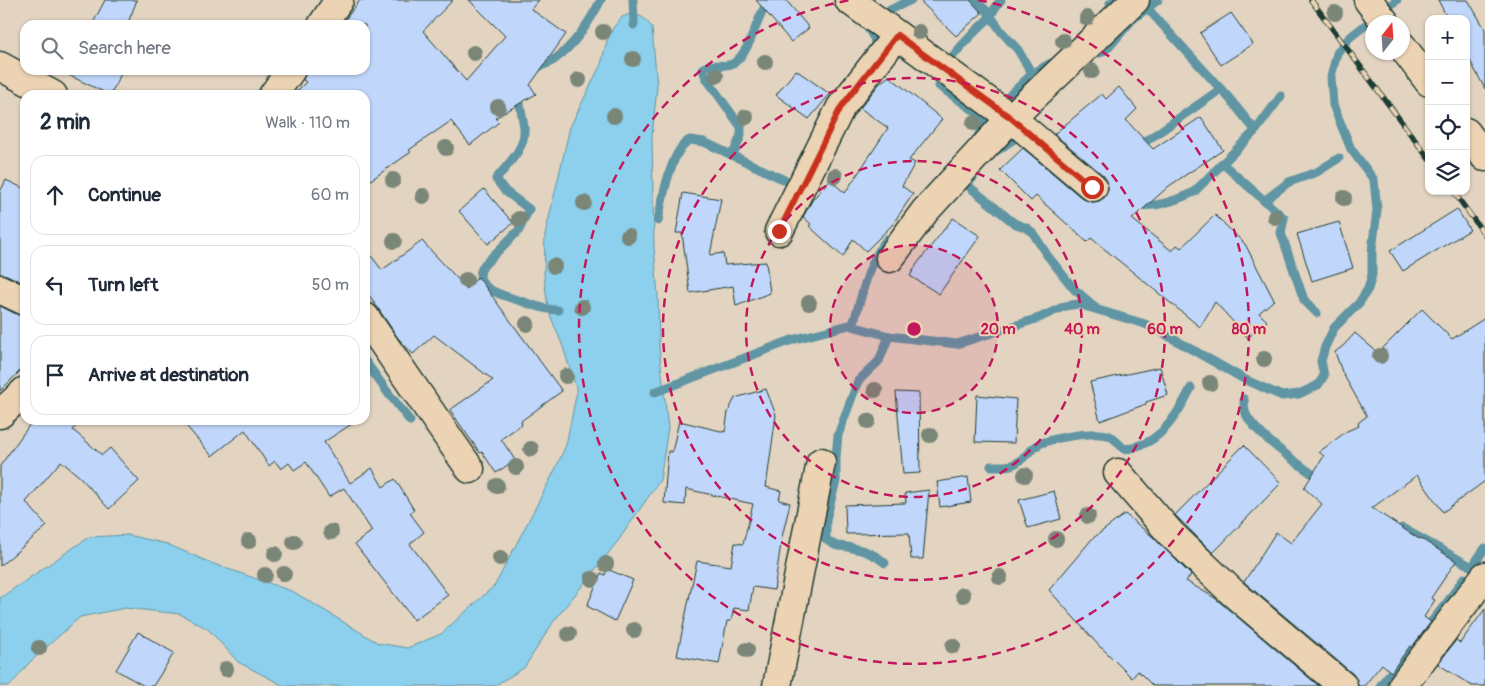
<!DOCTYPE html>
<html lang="en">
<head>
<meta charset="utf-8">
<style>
	:root { --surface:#fff; --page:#f2f2f3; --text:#1f2937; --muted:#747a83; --line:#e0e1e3 }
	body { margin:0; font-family:Pangolin,sans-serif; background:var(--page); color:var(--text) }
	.controls { position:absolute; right:15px; top:15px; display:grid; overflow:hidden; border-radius:10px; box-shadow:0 1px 4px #0004 }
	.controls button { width:45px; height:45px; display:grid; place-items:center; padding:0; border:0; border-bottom:1px solid var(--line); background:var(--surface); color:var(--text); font:25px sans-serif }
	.compass { position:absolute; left:1365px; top:15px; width:45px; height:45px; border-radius:50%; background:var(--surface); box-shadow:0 1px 4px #0004; rotate:17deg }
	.stop { position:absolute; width:15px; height:15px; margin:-11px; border:4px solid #c8321e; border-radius:50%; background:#fff }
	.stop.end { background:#c8321e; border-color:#fff; box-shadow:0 1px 5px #0008 }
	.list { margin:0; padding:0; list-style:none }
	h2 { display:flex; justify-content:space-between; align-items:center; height:65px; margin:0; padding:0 20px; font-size:21px }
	h2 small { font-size:16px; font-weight:400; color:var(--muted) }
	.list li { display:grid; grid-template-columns:32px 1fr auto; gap:15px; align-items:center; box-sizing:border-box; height:80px; margin:0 10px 10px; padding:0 10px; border:1px solid var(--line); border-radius:15px }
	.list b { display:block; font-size:19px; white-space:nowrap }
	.list em { font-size:16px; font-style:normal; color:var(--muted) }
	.icon { flex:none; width:28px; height:28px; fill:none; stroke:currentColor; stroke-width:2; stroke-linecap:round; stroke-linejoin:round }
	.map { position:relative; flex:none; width:1485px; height:686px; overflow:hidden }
	.search { position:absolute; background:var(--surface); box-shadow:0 1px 4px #0004; left:20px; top:20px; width:350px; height:55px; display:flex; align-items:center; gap:12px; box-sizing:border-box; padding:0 18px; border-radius:15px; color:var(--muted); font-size:19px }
	.panel { position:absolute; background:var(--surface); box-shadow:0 1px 4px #0004; left:20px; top:90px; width:350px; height:335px; border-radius:15px }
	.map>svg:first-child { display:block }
	.water { fill:#8cd0ed; stroke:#6095a3 }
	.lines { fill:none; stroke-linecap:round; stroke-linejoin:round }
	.stream { stroke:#6095a3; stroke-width:9 }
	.building { fill:#c0d6fb; stroke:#1f3d34 }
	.minor-casing { stroke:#1f3d34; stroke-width:31 }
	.minor { stroke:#ecd3b3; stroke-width:28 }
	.rail-casing { stroke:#1f3d34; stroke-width:5.5 }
	.rail { stroke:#ecd3b3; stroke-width:4; stroke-dasharray:11; stroke-linecap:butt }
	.tree { fill:#7a8677 }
	.route { stroke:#c8321e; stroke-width:6 }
	.ring { fill:none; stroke:#c2185b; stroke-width:2.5; stroke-dasharray:9 6 }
	.centre { fill:#c2185b; stroke:#ecd3b3; stroke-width:2.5 }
	.ring-label { font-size:15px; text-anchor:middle; font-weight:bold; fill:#c2185b; stroke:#ecd3b3; stroke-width:4; stroke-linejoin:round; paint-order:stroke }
</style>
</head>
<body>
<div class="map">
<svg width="1485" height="686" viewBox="0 0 1485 686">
	<rect width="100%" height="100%" fill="#e3d4c1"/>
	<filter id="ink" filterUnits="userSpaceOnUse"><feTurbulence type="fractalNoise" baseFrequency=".02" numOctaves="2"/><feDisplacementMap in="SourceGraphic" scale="10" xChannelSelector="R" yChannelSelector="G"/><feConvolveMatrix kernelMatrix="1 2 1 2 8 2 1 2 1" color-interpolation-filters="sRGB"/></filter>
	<g filter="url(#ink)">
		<path class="water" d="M630 14C641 14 646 19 652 28L657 87 652 136 654 247 658 296 659 347 668 428 660 480 618 541 554 621 524 668 494 686H284L238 662 208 629 180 614 125 608 80 617 29 663 10 686H0V598L89 537 128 535 167 544 211 563 294 592 378 643 407 648 441 634 495 585 555 470 566 445 577 391 562 344 548 310 544 275 545 235 570 127 601 64 607 41 613 28 622 17Z"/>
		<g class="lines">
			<g class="stream">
				<polyline points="633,0 634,25"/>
				<polyline points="975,0 988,12 1001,31 1018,50 1032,74"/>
				<polyline points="1110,3 1115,0"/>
				<polyline points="1148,9 1229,98 1255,130"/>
				<polyline points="886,18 890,10 911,0"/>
				<polyline points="866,25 875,40 874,52"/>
				<polyline points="1100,53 1109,47 1132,20 1158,0"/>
				<path d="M946 65C959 47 971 35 987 20 993 14 995 6 1001 0"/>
				<path d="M533 70C540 66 548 64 555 59 575 45 590 21 601 0"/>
				<polyline points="939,86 988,120"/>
				<path d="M519 93C519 104 523 117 524 128 526 148 508 164 496 179L505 191 529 209 519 230 484 265C468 288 505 296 521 301 533 305 545 310 558 310"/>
				<polyline points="978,136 988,120 1012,93 1032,74 1051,63"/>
				<polyline points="1136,148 1221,89"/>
				<polyline points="998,150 1014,139"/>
				<path d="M733 155 741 135V127L706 78 703 69C711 61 724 69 734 63 753 48 755 19 769 0"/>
				<polyline points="1222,163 1284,218 1281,233 1304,300 1317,313"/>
				<polyline points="973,178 966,184 1014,223 1027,228 1033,233 1047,255 1074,289 1095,307"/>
				<polyline points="1264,201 1289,182 1317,172 1339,158"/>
				<path d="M1138 205C1156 208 1177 200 1194 192L1256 130 1281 96"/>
				<path d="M658 221C662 201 671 148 690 140L704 142 793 184 796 179"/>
				<polyline points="852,326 889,336 957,344 1039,318 1065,306 1078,304 1145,324 1163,333 1244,379 1282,396 1299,394 1318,385 1324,376 1321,361 1325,347 1334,328 1359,303 1368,289 1372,275 1372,251 1377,210 1374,180 1351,149 1333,105 1331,77 1337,53 1349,38 1397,0"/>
				<polyline points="365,361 391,397"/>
				<path d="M655 392 792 340 853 324C863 294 867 264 887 239"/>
				<polyline points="393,399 410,421"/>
				<path d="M1244 399C1244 404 1244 410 1246 414 1255 435 1302 466 1322 481"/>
				<path d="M1137 446C1163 440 1180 410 1191 388"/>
				<path d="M991 466C998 466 1008 467 1014 464 1023 461 1029 450 1038 445 1050 438 1097 430 1110 436 1115 439 1120 445 1124 449L1132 448"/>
				<polyline points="1402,528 1472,567 1485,548"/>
				<path d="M885 563C875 554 865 550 852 548 839 545 838 549 826 539V519L836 481V457L838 435 858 381 879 361 889 336"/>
				<polyline points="1380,686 1448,601 1464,578"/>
			</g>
		</g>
		<g class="building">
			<polygon points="105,0 137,0 127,25 92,25"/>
			<polygon points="360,0 453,0 423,31 466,81 505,36 469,0 539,0 531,9 566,34 530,85 536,94 495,118 499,122 470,145 451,121 409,150 411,152 365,184 365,95 293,95 306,82 303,80 306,70 365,70 365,25 341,25"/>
			<polygon points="756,0 786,0 809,28 791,42"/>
			<polygon points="919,0 970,0 982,13 956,36"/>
			<polygon points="1438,0 1468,0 1485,29 1485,89 1466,53 1466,19 1448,19"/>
			<polygon points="1231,13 1253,44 1221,65 1200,33"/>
			<polygon points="58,70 123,70 110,95"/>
			<polygon points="796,70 830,94 809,119 776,95"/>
			<polygon points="889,76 942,119 909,160 915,163 902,186 913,194 892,225 866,251 853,239 843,257 809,226 811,224 803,217 813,199 830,180 845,193 888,128 860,108 880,83"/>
			<polygon points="1119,87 1137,109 1126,120 1153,149 1201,117 1223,150 1169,186 1132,219 1172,251 1177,245 1181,248 1215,215 1245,244 1274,300 1259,313 1267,321 1248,338 1215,302 1200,327 1091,238 1087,242 1036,196 1031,201 1000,170 1023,148 1083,199 1091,202 1099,201 1105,197 1108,190 1107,181 1103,175 1054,134 1102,94 1106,99"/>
			<polygon points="6,180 25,189 25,284 7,275 0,274 0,192"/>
			<polygon points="484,189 513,223 488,244 459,211"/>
			<polygon points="683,193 721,199 710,255 723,253 725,265 766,262 770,293 736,306 733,286 690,293 682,233 676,233"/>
			<polygon points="1457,209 1470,230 1403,271 1390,251"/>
			<polygon points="953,218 980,236 939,294 910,276 917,264"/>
			<polygon points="1339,222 1353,268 1312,281 1297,234"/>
			<polygon points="422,241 467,289 478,277 562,391 521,421 522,424 501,439 515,460 496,473 482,452 480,453 450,410 493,380 434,335 413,354 398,338 365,289 365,248 382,270"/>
			<polygon points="0,306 18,315 25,316 25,366 0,391"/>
			<polygon points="1422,309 1452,339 1485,318 1485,481 1443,512 1417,475 1372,508 1419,539 1420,538 1456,561 1431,598 1435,600 1424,617 1431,622 1412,647 1410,646 1391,672 1382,664 1364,686 1358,686 1357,680 1353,674 1244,582 1276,532 1291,543 1322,504 1304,488 1324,456 1319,452 1347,431 1359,426 1358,423 1367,416 1342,372 1335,352 1343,346 1355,333 1378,353"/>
			<polygon points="1160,367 1168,395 1146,402 1146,404 1100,421 1090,382"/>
			<polygon points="766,389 776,415 766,487 781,491 779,500 790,503 782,537 774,590 753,587 749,610 734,608 731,621 727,621 719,664 677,656 697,561 731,566 735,543 743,544 753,504 686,489 685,505 664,503 668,451 672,452 679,421 725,432 728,412 735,398"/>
			<polygon points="896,392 919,393 920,473 903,474"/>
			<polygon points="977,395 1016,399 1014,443 975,442"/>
			<polygon points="33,420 80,420 73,430 102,455 110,448 139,481 109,509 81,478 61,461 26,502 47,526 0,566 0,466"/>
			<polygon points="181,420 358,420 324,442 350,483 372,468 383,487 395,479 414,510 410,513 424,532 410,544 448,595 414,620 355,544 372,531 344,488 329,497 306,462 294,470 289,463 281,469 275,461 269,466 245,430 212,456"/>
			<polygon points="1244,445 1281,483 1213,553 1175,515"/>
			<polygon points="968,477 971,502 940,507 937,482"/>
			<polygon points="929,490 923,559 911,559 909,533 846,534 845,505 906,503 905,493"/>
			<polygon points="1054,491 1061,519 1028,528 1019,500"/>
			<polygon points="1125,514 1153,537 1191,575 1186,581 1215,598 1319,686 1153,686 1138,671 1132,678 1102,648 1101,648 1049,590 1092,539"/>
			<polygon points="607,569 633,580 615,621 587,606 601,573 605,575"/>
			<polygon points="1485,609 1485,686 1472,686 1438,664 1456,640 1460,643"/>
			<polygon points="138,632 174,653 153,686 144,686 116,670"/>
		</g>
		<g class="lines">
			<defs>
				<g id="minor">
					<polyline points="849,0 1011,118 1093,187"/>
					<polyline points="1368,0 1385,22"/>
					<polyline points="322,25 339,0"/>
					<polyline points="1402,46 1429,82"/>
					<polyline points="0,66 53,95"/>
					<polyline points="273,95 291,70"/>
					<polyline points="1466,132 1485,157"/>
					<polyline points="779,231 841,107 897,35"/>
					<polyline points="890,258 925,211 1011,118 1135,0"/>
					<polyline points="0,289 25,301"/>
					<polyline points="365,317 470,469"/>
					<polyline points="0,414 25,391"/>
					<polyline points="1118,473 1171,534 1233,593 1343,686"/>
					<polyline points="777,686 821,462"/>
					<polyline points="1402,686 1485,576"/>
				</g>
			</defs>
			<use href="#minor" class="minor-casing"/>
			<use href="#minor" class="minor"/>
			<defs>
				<g id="rail">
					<polyline points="1311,0 1429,159"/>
					<polyline points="1453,191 1485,235"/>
				</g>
			</defs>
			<use href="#rail" class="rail-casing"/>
			<use href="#rail" class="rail"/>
		</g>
		<g class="tree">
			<circle cx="1335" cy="13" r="8"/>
			<circle cx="1087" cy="18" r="8"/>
			<circle cx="603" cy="32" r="8"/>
			<circle cx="919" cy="32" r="8"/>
			<circle cx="1063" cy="41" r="8"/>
			<circle cx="474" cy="53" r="8"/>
			<circle cx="633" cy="59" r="8"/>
			<circle cx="765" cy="62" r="8"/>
			<circle cx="1092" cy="71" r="8"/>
			<circle cx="716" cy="76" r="8"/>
			<circle cx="579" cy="80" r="8"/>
			<circle cx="498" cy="107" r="8"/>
			<circle cx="614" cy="116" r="8"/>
			<circle cx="746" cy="117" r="8"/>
			<circle cx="974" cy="123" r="8"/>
			<circle cx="446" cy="148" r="8"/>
			<circle cx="835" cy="176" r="8"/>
			<circle cx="393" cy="180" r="8"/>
			<circle cx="423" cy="196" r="8"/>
			<circle cx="1344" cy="198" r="8"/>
			<circle cx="584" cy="203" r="8"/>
			<circle cx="1275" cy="217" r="8"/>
			<circle cx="519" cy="219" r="8"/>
			<circle cx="628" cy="236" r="8"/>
			<circle cx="394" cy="241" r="8"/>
			<circle cx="554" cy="266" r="8"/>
			<circle cx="466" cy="280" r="8"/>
			<circle cx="809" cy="303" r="8"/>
			<circle cx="582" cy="307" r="8"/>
			<circle cx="527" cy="324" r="8"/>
			<circle cx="1380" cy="356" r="8"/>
			<circle cx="1264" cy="359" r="8"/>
			<circle cx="566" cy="376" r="8"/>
			<circle cx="1210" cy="383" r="8"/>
			<circle cx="875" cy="390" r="8"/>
			<circle cx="868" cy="421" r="8"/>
			<circle cx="930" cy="435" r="8"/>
			<circle cx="531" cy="449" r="8"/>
			<circle cx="516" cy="467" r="8"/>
			<circle cx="1025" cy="475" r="8"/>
			<circle cx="497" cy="486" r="8"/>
			<circle cx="1088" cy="516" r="8"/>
			<circle cx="331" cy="532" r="8"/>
			<circle cx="1056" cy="539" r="8"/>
			<circle cx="249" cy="541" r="8"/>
			<circle cx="294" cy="542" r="8"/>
			<circle cx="275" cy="554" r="8"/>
			<circle cx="500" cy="558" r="8"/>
			<circle cx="606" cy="564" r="8"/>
			<circle cx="284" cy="574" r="8"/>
			<circle cx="265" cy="575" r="8"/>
			<circle cx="1000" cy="577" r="8"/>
			<circle cx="592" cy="579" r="8"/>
			<circle cx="963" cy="595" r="8"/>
			<circle cx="634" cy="630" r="8"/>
			<circle cx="569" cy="634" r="8"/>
			<circle cx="953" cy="646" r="8"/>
			<circle cx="39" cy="648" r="8"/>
			<circle cx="747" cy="650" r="8"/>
			<circle cx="226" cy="669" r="8"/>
		</g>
	</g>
	<g class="lines" filter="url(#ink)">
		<polyline class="route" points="779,231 841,107 897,35 1011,118 1092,187"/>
	</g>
	<circle cx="914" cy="329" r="84" fill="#c2185b" fill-opacity=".12"/>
	<g class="ring">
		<circle cx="914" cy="329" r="84"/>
		<circle cx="914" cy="329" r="168"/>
		<circle cx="914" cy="329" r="251"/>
		<path d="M978 0A335 335 0 1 1 850 0"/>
	</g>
	<circle cx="914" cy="329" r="8" class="centre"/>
	<g class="ring-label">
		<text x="998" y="334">20 m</text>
		<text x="1082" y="334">40 m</text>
		<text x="1165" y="334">60 m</text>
		<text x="1249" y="334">80 m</text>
	</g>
</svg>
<div class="controls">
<button>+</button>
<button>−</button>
<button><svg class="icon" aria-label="locate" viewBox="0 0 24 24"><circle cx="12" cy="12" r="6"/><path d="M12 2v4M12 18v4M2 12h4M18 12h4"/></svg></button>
<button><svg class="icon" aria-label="layers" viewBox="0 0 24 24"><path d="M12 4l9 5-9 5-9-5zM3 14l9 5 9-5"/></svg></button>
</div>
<svg class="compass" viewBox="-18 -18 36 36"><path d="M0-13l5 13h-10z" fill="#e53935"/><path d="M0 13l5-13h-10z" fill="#747a83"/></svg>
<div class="stop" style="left:1092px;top:187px"></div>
<div class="stop end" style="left:779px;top:231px"></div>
<div class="search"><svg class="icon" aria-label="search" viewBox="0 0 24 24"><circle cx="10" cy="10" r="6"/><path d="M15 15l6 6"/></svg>Search here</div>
<section class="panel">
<h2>2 min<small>Walk · 110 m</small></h2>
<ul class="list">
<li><svg class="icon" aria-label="ahead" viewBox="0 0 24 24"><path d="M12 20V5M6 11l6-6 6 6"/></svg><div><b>Continue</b></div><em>60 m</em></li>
<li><svg class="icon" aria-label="left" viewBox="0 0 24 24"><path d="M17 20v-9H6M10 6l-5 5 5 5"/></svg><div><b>Turn left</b></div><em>50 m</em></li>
<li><svg class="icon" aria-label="arrive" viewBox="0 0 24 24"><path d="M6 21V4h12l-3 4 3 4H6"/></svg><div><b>Arrive at destination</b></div></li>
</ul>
</section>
</div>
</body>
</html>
